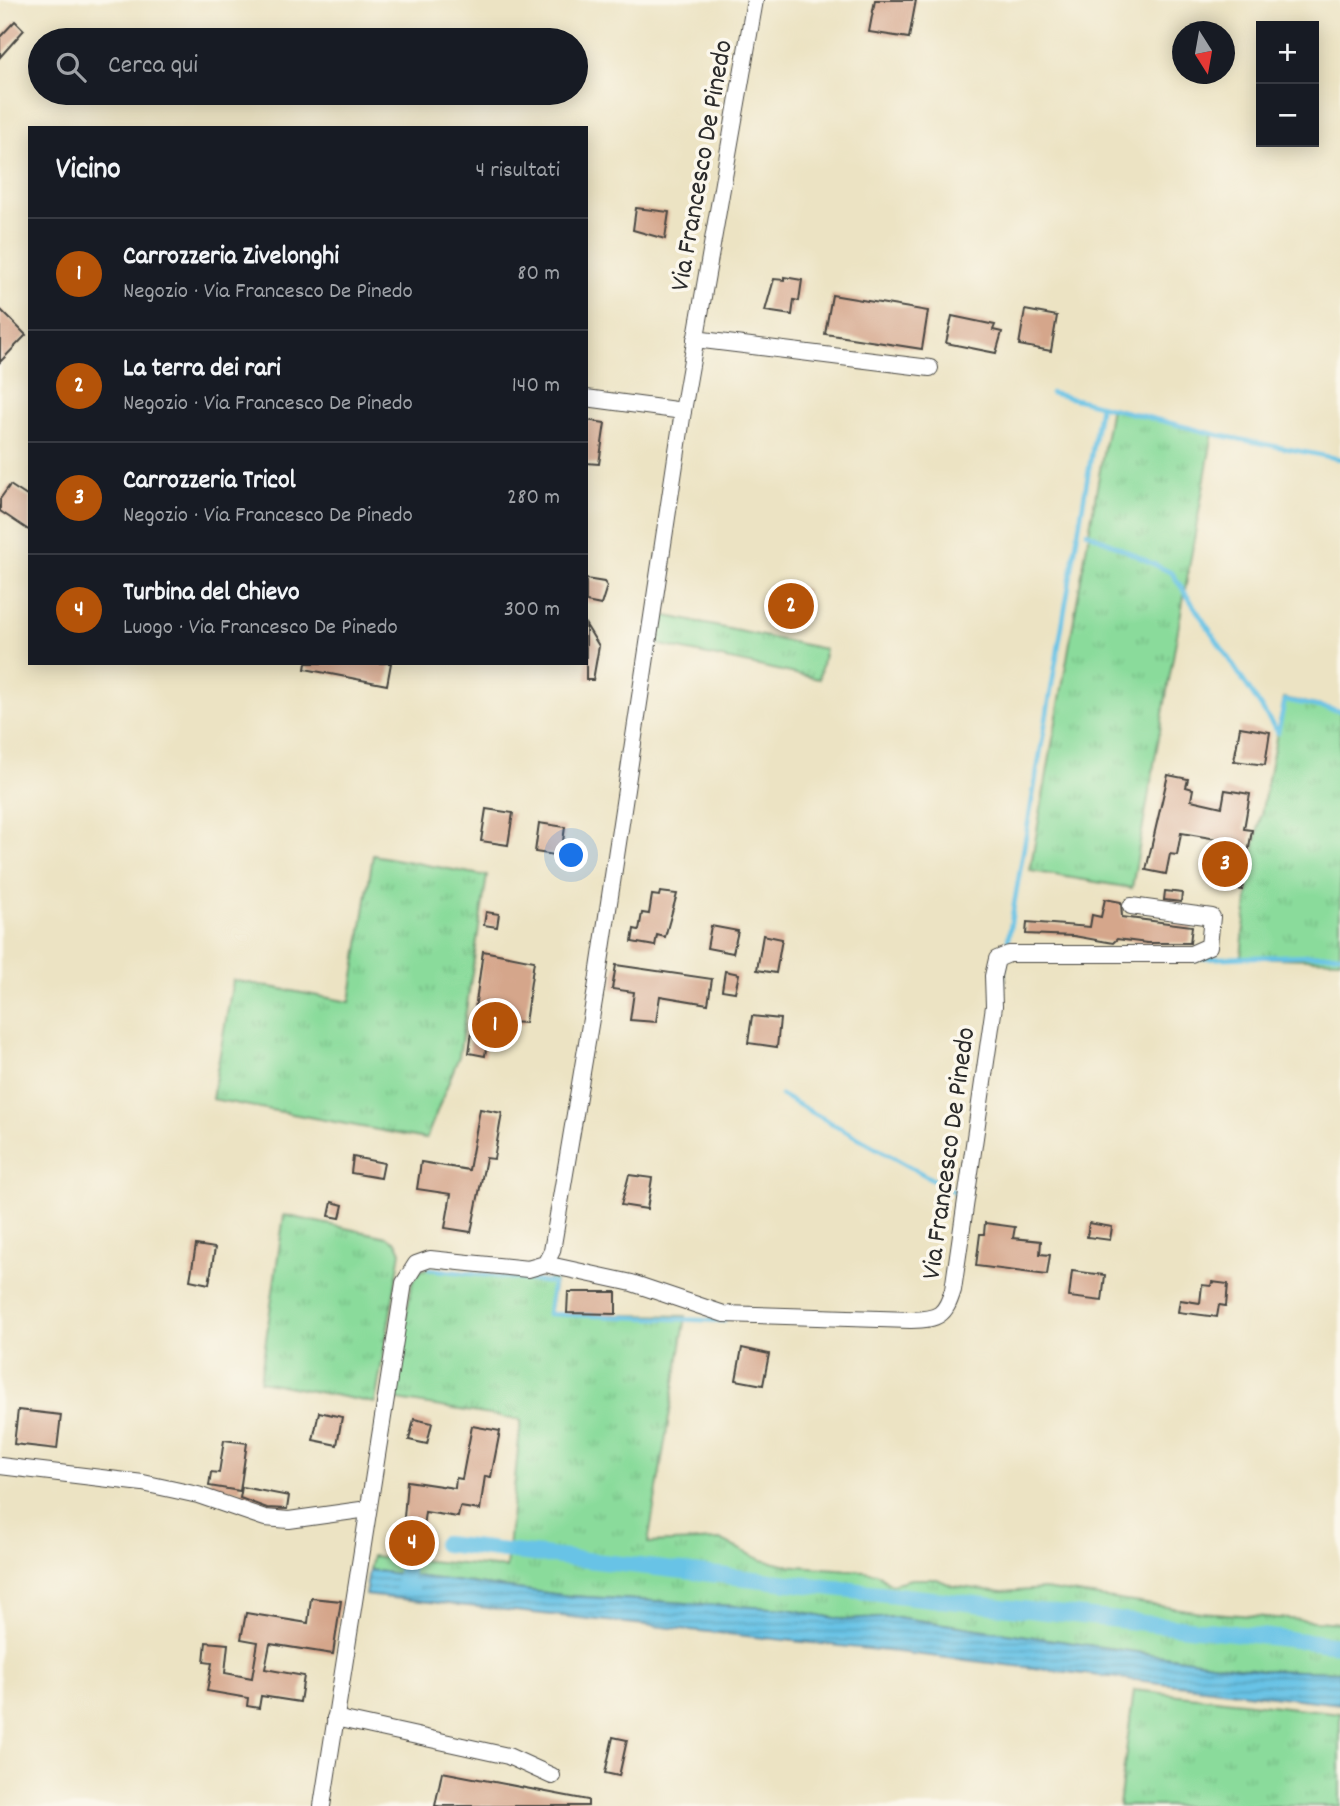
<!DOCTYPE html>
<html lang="it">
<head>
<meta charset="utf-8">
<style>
	:root { --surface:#171b24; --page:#242831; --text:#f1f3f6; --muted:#9ea1a6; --line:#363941; --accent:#b45309 }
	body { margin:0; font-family:Dekko,sans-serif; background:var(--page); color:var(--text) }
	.controls { position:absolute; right:21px; top:21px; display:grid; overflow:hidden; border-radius:0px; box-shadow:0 4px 18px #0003 }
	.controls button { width:63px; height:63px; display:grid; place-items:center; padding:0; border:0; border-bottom:2px solid var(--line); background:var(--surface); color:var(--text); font:35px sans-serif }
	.compass { position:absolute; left:1172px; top:21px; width:63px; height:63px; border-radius:50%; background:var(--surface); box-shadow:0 4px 18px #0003; rotate:169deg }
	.you { position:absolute; left:572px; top:856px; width:24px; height:24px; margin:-18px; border:5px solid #fff; border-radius:50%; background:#1a73e8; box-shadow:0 0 0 10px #1a73e833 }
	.badge { display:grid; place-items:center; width:46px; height:46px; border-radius:50%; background:var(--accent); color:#fff; font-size:23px; font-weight:700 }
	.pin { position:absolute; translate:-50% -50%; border:4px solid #fff; box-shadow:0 2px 7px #0006 }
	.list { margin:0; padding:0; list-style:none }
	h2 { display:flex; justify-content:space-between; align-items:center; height:91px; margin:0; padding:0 28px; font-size:30px }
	h2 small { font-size:23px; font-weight:400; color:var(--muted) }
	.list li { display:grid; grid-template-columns:46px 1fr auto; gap:21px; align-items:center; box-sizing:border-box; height:112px; padding:0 28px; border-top:2px solid var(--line) }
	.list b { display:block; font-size:26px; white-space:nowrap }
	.list p { margin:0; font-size:23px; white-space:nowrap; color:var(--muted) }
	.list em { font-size:23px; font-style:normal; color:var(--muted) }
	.icon { flex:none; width:38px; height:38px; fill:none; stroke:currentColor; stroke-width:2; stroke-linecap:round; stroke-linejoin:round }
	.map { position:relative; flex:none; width:1340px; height:1806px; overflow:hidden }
	.search { position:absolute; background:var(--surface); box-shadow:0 4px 18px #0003; left:28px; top:28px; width:560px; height:77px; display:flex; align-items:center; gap:18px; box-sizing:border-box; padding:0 24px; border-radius:38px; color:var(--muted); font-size:26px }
	.panel { position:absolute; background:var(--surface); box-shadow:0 4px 18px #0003; left:28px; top:126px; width:560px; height:539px; border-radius:0px }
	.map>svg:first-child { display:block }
	.grass { fill:url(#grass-tufts); stroke:#5a8363; stroke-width:2 }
	.water { fill:url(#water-rules); stroke:#4a7788; stroke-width:2 }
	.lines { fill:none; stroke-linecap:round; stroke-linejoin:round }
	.stream { stroke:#68c3e6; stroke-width:4.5 }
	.canal { stroke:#68c3e6; stroke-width:16 }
	.building { fill:#d5a68b }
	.minor-casing { stroke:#484742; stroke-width:18 }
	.minor { stroke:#fff; stroke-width:16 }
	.labels { text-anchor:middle; stroke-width:7; stroke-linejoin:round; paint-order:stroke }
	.street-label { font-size:28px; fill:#2b2b2b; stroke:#fbf7ec }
</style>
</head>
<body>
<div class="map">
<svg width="1340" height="1806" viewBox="0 0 1340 1806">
	<defs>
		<pattern id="grass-tufts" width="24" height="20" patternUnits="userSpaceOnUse" patternTransform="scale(1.75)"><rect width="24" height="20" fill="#8adb9b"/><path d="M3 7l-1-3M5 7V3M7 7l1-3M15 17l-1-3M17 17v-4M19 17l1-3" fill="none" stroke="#77bc86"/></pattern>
		<pattern id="water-rules" width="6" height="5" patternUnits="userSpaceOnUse" patternTransform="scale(1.75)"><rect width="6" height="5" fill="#68c3e6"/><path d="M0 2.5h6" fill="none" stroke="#569fbb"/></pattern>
	</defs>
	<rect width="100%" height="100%" fill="#fbf7ec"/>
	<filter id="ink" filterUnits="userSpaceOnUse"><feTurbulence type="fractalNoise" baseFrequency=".0143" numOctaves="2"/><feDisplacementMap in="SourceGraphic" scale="14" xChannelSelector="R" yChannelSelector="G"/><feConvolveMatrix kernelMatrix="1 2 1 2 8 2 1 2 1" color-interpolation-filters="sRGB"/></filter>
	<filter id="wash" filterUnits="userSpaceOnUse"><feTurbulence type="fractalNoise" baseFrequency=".00686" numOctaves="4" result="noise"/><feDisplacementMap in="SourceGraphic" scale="28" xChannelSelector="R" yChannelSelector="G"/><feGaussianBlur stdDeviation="1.57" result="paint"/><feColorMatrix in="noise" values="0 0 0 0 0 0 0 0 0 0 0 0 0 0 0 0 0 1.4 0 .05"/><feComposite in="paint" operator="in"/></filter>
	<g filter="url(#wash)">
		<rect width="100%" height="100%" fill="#ece3c3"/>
		<g class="grass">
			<polygon points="1111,407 1213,433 1132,888 1030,871"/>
			<polygon points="662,615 825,649 819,679 656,644"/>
			<polygon points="1284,698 1340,710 1340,960 1241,957 1251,865"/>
			<polygon points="373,855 487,876 459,1056 426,1139 212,1099 233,980 350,1002"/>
			<polygon points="284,1215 387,1237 397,1243 401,1252 375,1403 260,1381"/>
			<polygon points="429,1268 546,1281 556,1276 549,1314 686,1316 648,1543 720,1540 762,1560 784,1565 864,1571 876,1573 891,1584 912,1579 937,1579 953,1586 1002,1592 1044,1589 1201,1612 1340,1623 1340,1672 1259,1670 896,1617 845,1620 787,1609 570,1596 369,1570 372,1556 506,1568 521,1420 392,1399 412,1283 421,1270"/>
			<polygon points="1134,1690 1340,1713 1340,1806 1119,1806"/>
		</g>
		<polygon class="water" points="369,1570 570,1596 787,1609 845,1620 896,1617 1259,1670 1340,1672 1340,1704 905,1653 365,1595"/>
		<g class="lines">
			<g class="stream">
				<polyline points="1051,393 1218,435 1340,459"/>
				<polyline points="1087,532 1172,573 1278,733"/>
				<polyline points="1278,732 1285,700 1340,711"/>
				<polyline points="1008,940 1100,405"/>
				<polyline points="1194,959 1340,954"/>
				<polyline points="1001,992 1005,961"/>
				<polyline points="781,1095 957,1193"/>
				<polyline points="429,1269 553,1283 548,1314 724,1321"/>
			</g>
			<g class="canal">
				<polyline points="409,1541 403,1587 410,1588"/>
				<polyline points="444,1544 1340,1645"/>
			</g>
		</g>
		<g id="blocks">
			<g class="building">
				<polygon points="875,0 916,0 909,38 869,32"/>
				<polygon points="15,21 24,30 0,57 0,37"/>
				<polygon points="636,208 669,212 665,239 633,230"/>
				<polygon points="784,277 802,280 799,301 794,300 792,315 765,311 774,279 784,280"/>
				<polygon points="832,295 928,311 922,349 825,334"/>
				<polygon points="0,309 26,335 0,362"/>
				<polygon points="1025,310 1057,316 1051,351 1019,345"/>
				<polygon points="952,316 995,325 993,330 1002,332 996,353 946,343"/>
				<polygon points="586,420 605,423 599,464 586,463"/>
				<polygon points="10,485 30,498 30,531 0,511 0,499"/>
				<polygon points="586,579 604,582 607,586 601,605 586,602"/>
				<polygon points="781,586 806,589 800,626 776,622"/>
				<polygon points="586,625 599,646 593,680 586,680"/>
				<polygon points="306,663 391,663 387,685 305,669"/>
				<polygon points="1240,727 1270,732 1265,765 1234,761"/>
				<polygon points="1168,775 1188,779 1186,787 1193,789 1191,800 1222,807 1225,790 1250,794 1244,829 1252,830 1242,890 1209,884 1217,839 1181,833 1177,855 1170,854 1166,874 1146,870"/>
				<polygon points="486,809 513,813 508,845 481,841"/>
				<polygon points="539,823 565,827 561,856 535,852"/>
				<polygon points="1165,891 1182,893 1181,902 1164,900"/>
				<polygon points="660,892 677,894 665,937 657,935 655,946 632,942 634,929 639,930 642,913 649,914 652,895 659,896"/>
				<polygon points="1105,899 1121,902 1122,917 1192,926 1190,943 1147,943 1117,939 1113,943 1074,936 1026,934 1027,922 1090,927 1092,915 1101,917"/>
				<polygon points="486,912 499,914 497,927 484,925"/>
				<polygon points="711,926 738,931 733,953 707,948"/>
				<polygon points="763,935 782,939 776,973 757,970"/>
				<polygon points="483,951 534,961 525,1023 490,1021 485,1056 469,1053"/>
				<polygon points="616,965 712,979 708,1004 660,996 656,1022 630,1020 634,992 612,989"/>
				<polygon points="725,971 739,974 735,992 722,990"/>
				<polygon points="752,1016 780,1019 777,1047 748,1043"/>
				<polygon points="480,1109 502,1113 494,1159 486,1158 471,1232 445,1228 451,1194 417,1189 421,1162 469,1170"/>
				<polygon points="353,1157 384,1163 381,1178 351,1173"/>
				<polygon points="629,1175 652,1178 647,1209 621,1205"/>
				<polygon points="332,1202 343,1205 340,1218 329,1216"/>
				<polygon points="985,1223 1015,1227 1013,1238 1041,1241 1040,1254 1050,1255 1047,1275 976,1266 980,1234 984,1234"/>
				<polygon points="1089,1223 1112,1227 1110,1240 1087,1237"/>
				<polygon points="196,1245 215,1248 209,1284 190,1280"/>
				<polygon points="1072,1271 1105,1275 1102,1301 1069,1297"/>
				<polygon points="1212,1282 1228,1284 1226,1306 1219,1305 1217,1317 1178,1312 1180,1300 1200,1303 1202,1285 1211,1286"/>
				<polygon points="568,1292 616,1292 616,1314 567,1313"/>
				<polygon points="742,1348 769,1354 763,1385 736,1380"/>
				<polygon points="18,1410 61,1415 57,1449 14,1444"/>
				<polygon points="319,1412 342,1417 337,1445 313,1440"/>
				<polygon points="414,1419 432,1423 427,1444 409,1440"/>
				<polygon points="472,1426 500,1431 491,1477 485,1476 480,1510 460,1507 458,1517 425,1512 419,1556 401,1554 407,1481 455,1488 456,1478 462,1479"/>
				<polygon points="224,1440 247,1443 240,1491 209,1486 211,1472 219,1473"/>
				<polygon points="242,1487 289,1496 287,1509 267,1508 240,1498"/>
				<polygon points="311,1598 341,1601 333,1654 270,1644 265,1669 304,1676 300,1702 261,1696 259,1708 247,1706 248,1698 207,1691 212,1663 204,1662 206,1642 228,1644 225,1673 252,1678 258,1642 241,1639 246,1613 308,1623"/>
				<polygon points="613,1737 627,1740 619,1776 605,1773"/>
				<polygon points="442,1772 588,1800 588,1806 435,1806"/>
			</g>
		</g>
	</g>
	<g filter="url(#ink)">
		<use href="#blocks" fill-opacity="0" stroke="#484742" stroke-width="2"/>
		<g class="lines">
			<defs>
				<g id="minor">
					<polyline points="695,339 930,368"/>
					<polyline points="586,398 683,411"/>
					<path d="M545 1264 632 1283 724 1314 911 1320C939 1319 945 1316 953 1290L994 1006 993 976 997 959 1009 954H1191L1209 946 1212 917 1131 906"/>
					<polyline points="0,1466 143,1483 198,1495 265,1518 289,1520 368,1509"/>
					<polyline points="335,1718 508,1756 552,1776"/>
					<polyline points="322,1806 404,1283 416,1264 430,1259 528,1269 545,1264 552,1251 596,989 683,411 755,0"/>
				</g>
			</defs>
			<use href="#minor" class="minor-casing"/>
			<use href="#minor" class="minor"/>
		</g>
	</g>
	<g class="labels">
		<g class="street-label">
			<text transform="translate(699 165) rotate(-80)" y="10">Via Francesco De Pinedo</text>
			<text transform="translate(946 1153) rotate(-82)" y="10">Via Francesco De Pinedo</text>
		</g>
	</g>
</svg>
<div class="controls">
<button>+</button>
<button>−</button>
</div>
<svg class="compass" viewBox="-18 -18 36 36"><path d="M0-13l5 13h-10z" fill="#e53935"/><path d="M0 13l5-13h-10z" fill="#9ea1a6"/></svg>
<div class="you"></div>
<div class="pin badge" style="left:495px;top:1025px">1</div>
<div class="pin badge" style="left:791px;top:606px">2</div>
<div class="pin badge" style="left:1225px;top:864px">3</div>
<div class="pin badge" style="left:412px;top:1543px">4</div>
<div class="search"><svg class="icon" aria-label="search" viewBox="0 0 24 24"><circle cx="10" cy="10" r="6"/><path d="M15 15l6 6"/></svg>Cerca qui</div>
<section class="panel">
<h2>Vicino<small>4 risultati</small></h2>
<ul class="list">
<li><span class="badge">1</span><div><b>Carrozzeria Zivelonghi</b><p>Negozio · Via Francesco De Pinedo</p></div><em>80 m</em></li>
<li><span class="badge">2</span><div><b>La terra dei rari</b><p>Negozio · Via Francesco De Pinedo</p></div><em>140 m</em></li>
<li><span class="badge">3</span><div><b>Carrozzeria Tricol</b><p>Negozio · Via Francesco De Pinedo</p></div><em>280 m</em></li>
<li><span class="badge">4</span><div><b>Turbina del Chievo</b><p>Luogo · Via Francesco De Pinedo</p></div><em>300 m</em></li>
</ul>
</section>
</div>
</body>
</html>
